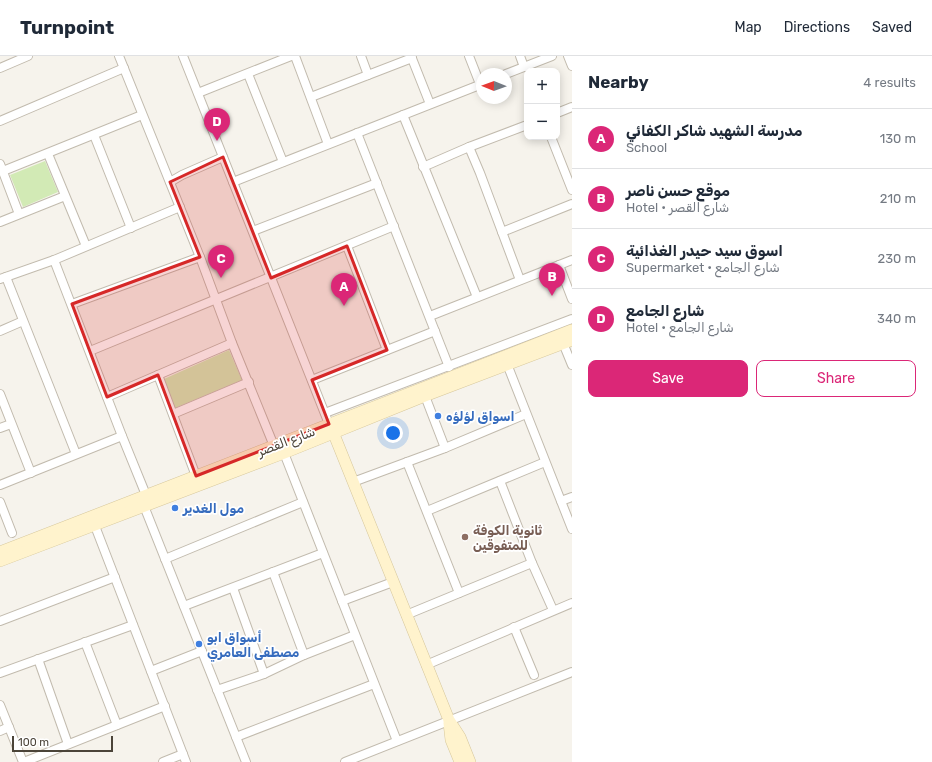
<!DOCTYPE html>
<html lang="en">
<head>
<meta charset="utf-8">
<style>
	:root { --surface:#fff; --page:#f6f6f7; --text:#1f2937; --muted:#747a83; --line:#e0e1e3; --accent:#db2777 }
	body { margin:0; font-family:Rubik,"Noto Naskh Arabic",sans-serif; background:var(--page); color:var(--text) }
	.controls { position:absolute; right:12px; top:12px; display:grid; overflow:hidden; border-radius:8px; box-shadow:0 2px 10px #0003 }
	.controls button { width:36px; height:36px; display:grid; place-items:center; padding:0; border:0; border-bottom:1px solid var(--line); background:var(--surface); color:var(--text); font:20px sans-serif }
	.compass { position:absolute; left:476px; top:12px; width:36px; height:36px; border-radius:50%; background:var(--surface); box-shadow:0 2px 10px #0003; rotate:271deg }
	.scale { position:absolute; left:12px; bottom:10px; width:101px; box-sizing:border-box; padding-left:4px; border:2px solid #4b4439; border-top:0; font-size:11px; line-height:14px; white-space:nowrap; color:#4b4439; -webkit-text-stroke:3px #fff; paint-order:stroke }
	.you { position:absolute; left:393px; top:377px; width:14px; height:14px; margin:-10px; border:3px solid #fff; border-radius:50%; background:#1a73e8; box-shadow:0 0 0 6px #1a73e833 }
	.badge { display:grid; place-items:center; width:26px; height:26px; border-radius:50%; background:var(--accent); color:#fff; font-size:13px; font-weight:700 }
	.pin { position:absolute; translate:-50% -33px; filter:drop-shadow(0 1px 2px #0008) }
	.pin::after { content:''; position:absolute; top:21px; width:14px; height:12px; background:inherit; clip-path:polygon(0 0,100% 0,50% 100%) }
	.list { margin:0; padding:0; list-style:none }
	h2 { display:flex; justify-content:space-between; align-items:center; height:52px; margin:0; padding:0 16px; font-size:17px }
	h2 small { font-size:13px; font-weight:400; color:var(--muted) }
	.list li { display:grid; grid-template-columns:26px 1fr auto; gap:12px; align-items:center; box-sizing:border-box; height:60px; padding:0 16px; border-top:1px solid var(--line) }
	.list b { display:block; font-size:15px; white-space:nowrap }
	.list p { margin:0; font-size:13px; white-space:nowrap; color:var(--muted) }
	.list em { font-size:13px; font-style:normal; color:var(--muted) }
	.actions { display:flex; gap:8px; padding:12px 16px }
	.actions a { flex:1; padding:9px 0; border:1px solid var(--accent); border-radius:8px; text-align:center; font-size:14px; color:var(--accent) }
	.actions .main { background:var(--accent); color:#fff }
	.map { position:relative; flex:none; width:572px; height:706px; overflow:hidden }
	header { display:flex; align-items:center; gap:24px; box-sizing:border-box; height:56px; padding:0 20px; background:var(--surface); border-bottom:1px solid var(--line) }
	header strong { font-size:19px }
	nav { display:flex; gap:22px; margin-inline-start:auto; font-size:14px }
	main { display:flex }
	aside { flex:1; background:var(--surface) }
	.map>svg:first-child { display:block }
	.green { fill:#d2eab5 }
	.lines { fill:none; stroke-linecap:round; stroke-linejoin:round }
	.street-casing { stroke:#c2bbae; stroke-width:10 }
	.secondary-casing { stroke:#d6c79b; stroke-width:12 }
	.street { stroke:#fff; stroke-width:8 }
	.secondary { stroke:#fff3cd; stroke-width:11 }
	.marked { fill:#d62828; fill-opacity:0.2; stroke:#d62828; stroke-width:3; stroke-linejoin:round }
	.shop-dot { fill:#3f7fe0; stroke:#fff; stroke-width:1.5 }
	.education-dot { fill:#8d6e63; stroke:#fff; stroke-width:1.5 }
	.labels { text-anchor:middle; stroke-width:3.5; stroke-linejoin:round; paint-order:stroke }
	.shop-label { font-size:13px; font-weight:bold; fill:#366cbe; stroke:#fff; text-anchor:start }
	.street-label { font-size:13px; fill:#4b4439; stroke:#fff }
	.education-label { font-size:13px; font-weight:bold; fill:#785e54; stroke:#fff; text-anchor:start }
</style>
</head>
<body>
<header>
<strong>Turnpoint</strong>
<nav><a>Map</a><a>Directions</a><a>Saved</a></nav>
</header>
<main>
<div class="map">
<svg width="572" height="706" viewBox="0 0 572 706">
	<rect width="100%" height="100%" fill="#f6f3ec"/>
	<g class="green">
		<polygon points="45,105 58,136 23,151 10,119"/>
		<polygon points="229,294 242,324 175,352 164,323"/>
	</g>
	<g class="lines">
		<defs>
			<g id="street">
				<polyline points="119,0 200,201 232,287 274,390"/>
				<polyline points="183,0 329,368"/>
				<polyline points="295,0 328,88"/>
				<polyline points="361,0 368,19"/>
				<polyline points="411,0 430,48"/>
				<polyline points="469,0 480,28"/>
				<polyline points="520,0 524,11"/>
				<polyline points="568,0 572,10"/>
				<polyline points="0,12 28,0"/>
				<polyline points="248,18 283,106"/>
				<polyline points="506,18 552,0"/>
				<polyline points="198,37 291,0"/>
				<polyline points="311,41 412,2"/>
				<polyline points="557,57 572,51"/>
				<polyline points="403,59 477,241"/>
				<polyline points="0,65 124,12"/>
				<polyline points="357,77 449,311"/>
				<polyline points="94,79 131,172"/>
				<polyline points="551,81 572,134"/>
				<polyline points="469,91 480,117 520,224"/>
				<polyline points="48,98 86,190"/>
				<polyline points="0,108 19,158"/>
				<polyline points="423,111 469,91 527,69"/>
				<polyline points="3,115 142,59"/>
				<polyline points="170,126 182,119 223,101"/>
				<polyline points="233,126 482,28"/>
				<polyline points="0,166 65,140"/>
				<polyline points="253,175 377,127"/>
				<polyline points="502,176 572,148"/>
				<polyline points="347,190 387,294"/>
				<polyline points="54,204 122,380 146,439"/>
				<polyline points="559,209 572,243"/>
				<polyline points="6,221 76,398"/>
				<polyline points="0,223 54,204 180,151"/>
				<polyline points="72,248 200,201"/>
				<polyline points="430,260 572,204"/>
				<polyline points="0,275 23,265"/>
				<polyline points="563,287 572,309"/>
				<polyline points="90,295 394,170"/>
				<polyline points="507,308 572,473"/>
				<polyline points="158,319 196,420"/>
				<polyline points="312,324 435,275"/>
				<polyline points="0,338 31,417"/>
				<polyline points="425,340 445,392"/>
				<polyline points="107,341 232,287"/>
				<polyline points="325,357 572,263"/>
				<polyline points="173,358 249,326"/>
				<polyline points="0,372 11,368"/>
				<polyline points="284,397 397,685"/>
				<polyline points="407,406 459,537"/>
				<polyline points="500,425 532,507 553,554"/>
				<polyline points="353,426 445,392 526,358"/>
				<polyline points="0,429 122,380"/>
				<polyline points="561,445 572,441"/>
				<polyline points="0,446 12,477"/>
				<polyline points="144,450 246,706"/>
				<polyline points="427,455 545,406"/>
				<polyline points="95,470 186,706"/>
				<polyline points="165,503 303,446"/>
				<polyline points="273,516 304,599"/>
				<polyline points="233,532 264,618"/>
				<polyline points="342,545 393,526"/>
				<polyline points="184,550 323,497"/>
				<polyline points="406,559 532,507"/>
				<polyline points="0,565 115,521"/>
				<polyline points="514,571 534,619"/>
				<polyline points="85,586 117,669"/>
				<polyline points="38,603 68,688"/>
				<polyline points="426,609 572,547"/>
				<polyline points="151,615 202,595"/>
				<polyline points="0,617 133,569"/>
				<polyline points="217,634 264,618 304,599 355,579"/>
				<polyline points="0,649 23,706"/>
				<polyline points="0,675 9,671"/>
				<polyline points="236,681 374,628"/>
				<polyline points="24,706 165,650"/>
				<polyline points="163,706 183,698"/>
				<polyline points="345,706 572,616"/>
			</g>
			<g id="secondary">
				<polyline points="331,371 449,664 460,681 470,706"/>
				<polyline points="0,496 572,274"/>
				<polyline points="0,505 284,397 425,340 572,284"/>
				<polyline points="449,667 451,684 460,706"/>
			</g>
		</defs>
		<use href="#street" class="street-casing"/>
		<use href="#secondary" class="secondary-casing"/>
		<use href="#street" class="street"/>
		<use href="#secondary" class="secondary"/>
	</g>
	<path class="marked" d="M223 101 271 222 347 190 387 294 312 324 329 368 196 420 158 319 107 341 72 248 200 201 170 126Z"/>
	<g class="shop-dot">
		<circle cx="438" cy="360" r="4"/>
		<circle cx="175" cy="452" r="4"/>
		<circle cx="199" cy="588" r="4"/>
	</g>
	<circle class="education-dot" cx="465" cy="481" r="4"/>
	<g class="labels">
		<g class="shop-label">
			<text x="446" y="365">اسواق لؤلؤه</text>
			<text x="183" y="457">مول الغدير</text>
			<text x="207" y="586">أسواق ابو<tspan x="207" dy="15">مصطفى العامري</tspan></text>
		</g>
		<g class="street-label">
			<text transform="translate(286 385) rotate(-21)" y="5">شارع القصر</text>
		</g>
		<g class="education-label">
			<text x="473" y="479">ثانوية الكوفة<tspan x="473" dy="15">للمتفوقين</tspan></text>
		</g>
	</g>
</svg>
<div class="controls">
<button>+</button>
<button>−</button>
</div>
<svg class="compass" viewBox="-18 -18 36 36"><path d="M0-13l5 13h-10z" fill="#e53935"/><path d="M0 13l5-13h-10z" fill="#747a83"/></svg>
<div class="scale">100 m</div>
<div class="you"></div>
<div class="pin badge" style="left:344px;top:250px">A</div>
<div class="pin badge" style="left:552px;top:240px">B</div>
<div class="pin badge" style="left:221px;top:222px">C</div>
<div class="pin badge" style="left:217px;top:85px">D</div>
</div>
<aside>
<h2>Nearby<small>4 results</small></h2>
<ul class="list">
<li><span class="badge">A</span><div><b>مدرسة الشهيد شاكر الكفائي</b><p>School</p></div><em>130 m</em></li>
<li><span class="badge">B</span><div><b>موقع حسن ناصر</b><p>Hotel · شارع القصر</p></div><em>210 m</em></li>
<li><span class="badge">C</span><div><b>اسوق سيد حيدر الغذائية</b><p>Supermarket · شارع الجامع</p></div><em>230 m</em></li>
<li><span class="badge">D</span><div><b>شارع الجامع</b><p>Hotel · شارع الجامع</p></div><em>340 m</em></li>
</ul>
<div class="actions"><a class="main">Save</a><a>Share</a></div>
</aside>
</main>
</body>
</html>
